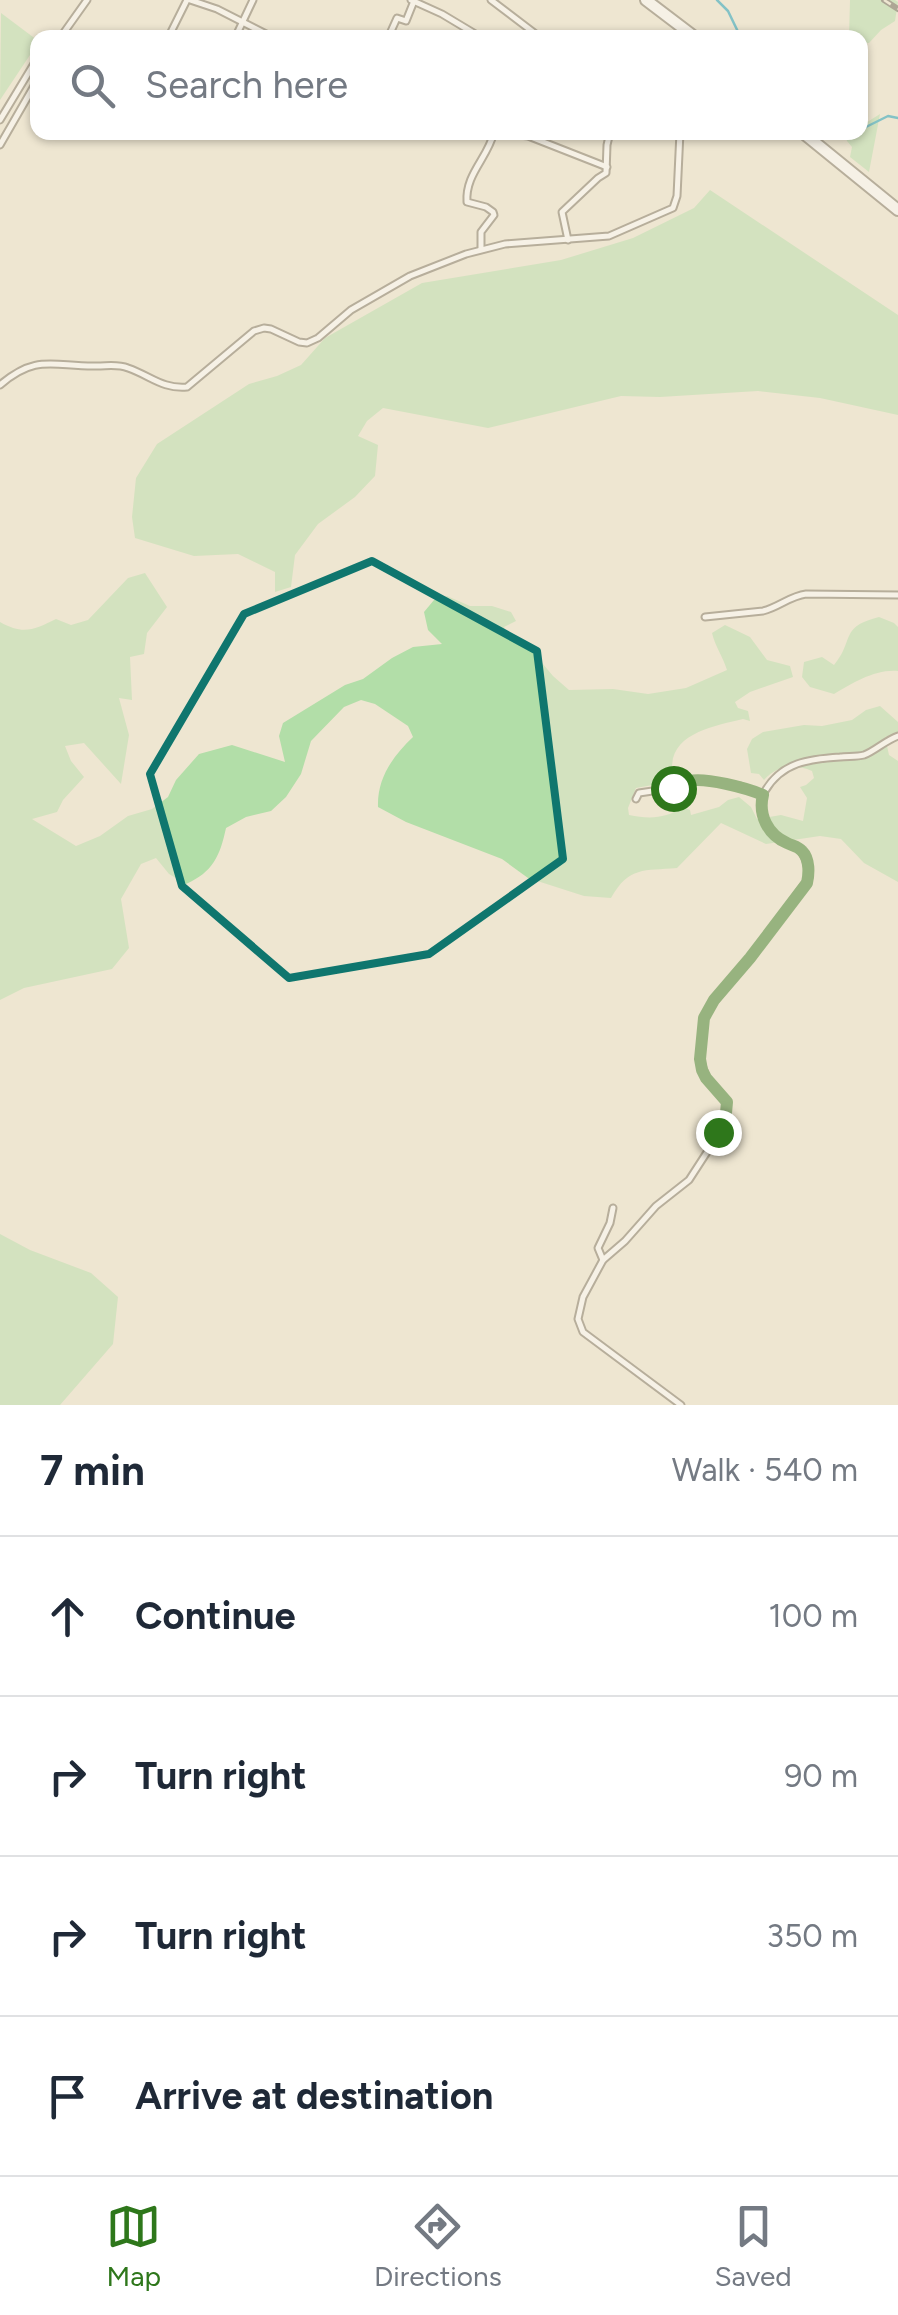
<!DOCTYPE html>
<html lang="en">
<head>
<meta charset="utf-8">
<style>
	:root { --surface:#fff; --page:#f6f6f7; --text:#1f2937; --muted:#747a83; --line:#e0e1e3; --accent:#2e771b }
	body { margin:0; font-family:Figtree,sans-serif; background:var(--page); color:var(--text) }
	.stop { position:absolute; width:30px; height:30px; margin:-22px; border:8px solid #2e771b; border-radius:50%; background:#fff }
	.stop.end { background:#2e771b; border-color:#fff; box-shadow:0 2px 10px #0008 }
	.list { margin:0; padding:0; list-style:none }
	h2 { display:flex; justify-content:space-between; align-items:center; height:130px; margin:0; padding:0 40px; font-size:42px }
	h2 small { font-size:32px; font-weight:400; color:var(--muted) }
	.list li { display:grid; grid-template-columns:65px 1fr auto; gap:30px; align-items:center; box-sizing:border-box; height:160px; padding:0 40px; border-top:2px solid var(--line) }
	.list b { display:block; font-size:38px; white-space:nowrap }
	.list em { font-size:32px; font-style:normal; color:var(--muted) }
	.icon { flex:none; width:55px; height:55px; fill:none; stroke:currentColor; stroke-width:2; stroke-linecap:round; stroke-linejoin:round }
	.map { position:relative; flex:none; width:898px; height:1405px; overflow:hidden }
	.search { position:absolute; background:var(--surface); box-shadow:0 2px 8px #0004; left:30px; right:30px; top:30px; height:110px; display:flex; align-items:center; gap:25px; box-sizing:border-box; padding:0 35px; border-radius:20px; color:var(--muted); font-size:38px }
	.sheet { height:770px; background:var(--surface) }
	nav { display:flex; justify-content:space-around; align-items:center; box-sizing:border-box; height:140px; border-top:2px solid var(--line); background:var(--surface); font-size:28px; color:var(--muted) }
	nav a { display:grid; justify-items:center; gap:5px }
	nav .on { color:var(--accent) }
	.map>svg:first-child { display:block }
	.green { fill:#b2dea8 }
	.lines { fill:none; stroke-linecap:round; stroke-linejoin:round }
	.stream { stroke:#0298b8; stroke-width:2.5 }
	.street-casing { stroke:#736b59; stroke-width:9 }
	.highway-casing { stroke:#736b59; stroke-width:14 }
	.street { stroke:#fff; stroke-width:5 }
	.highway { stroke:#fff; stroke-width:10 }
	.rail-casing { stroke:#5d594d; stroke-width:6 }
	.rail { stroke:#eee6d1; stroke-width:2.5; stroke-dasharray:8; stroke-linecap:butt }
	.route { stroke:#2e771b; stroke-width:12 }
	.marked { fill:none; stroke:#0f766e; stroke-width:8; stroke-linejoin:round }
</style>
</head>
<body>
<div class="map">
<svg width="898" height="1405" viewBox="0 0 898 1405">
	<rect width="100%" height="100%" fill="#eee6d1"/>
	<g class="green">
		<polygon points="850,0 895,0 898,2 895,21 881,30 869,43 861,43 860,38 849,37"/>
		<polygon points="1,13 37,40 38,43 0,100"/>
		<polygon points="880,114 869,172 850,157 852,147 847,141 845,133 860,132 861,126"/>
		<polygon points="710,190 898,315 898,415 820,398 758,391 660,397 621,396 488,428 383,408 367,421 358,436 378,445 375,476 355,497 318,524 295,555 291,587 275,592 275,572 238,554 194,556 135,538 132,517 136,478 157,444 249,384 277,376 301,365 325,338 422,283 561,260 633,238 694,208"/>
		<path d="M145 573 167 607 147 633 144 654 130 657 132 700 119 698 129 735 121 784 84 743 65 746 71 761 84 777 63 800 57 812 32 819 76 846 100 836 128 816 152 809 168 797 176 780 199 754 232 745 285 762 279 736 283 723 345 685 363 679 392 658 413 647 442 644 428 630 424 612 434 600 447 596 470 606H492L511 612 516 621 504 627 509 637 527 645 553 676 569 690 613 689 648 694 686 688 727 670C723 657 715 646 712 633L725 625 750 637 767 660 790 666 793 677 750 692 735 702 738 708 748 711 750 721 743 719C714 726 665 734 673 775L664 783 636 788 628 808 629 815C649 819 665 819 683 807L690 810 691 815 719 807 728 800 739 797 751 807 757 819 781 815 803 821 807 798 800 787 806 785 814 778 812 771C795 763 777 765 764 780L759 774 751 773 747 749 752 739 763 732 804 725 822 726 852 720 866 710 880 706 898 722V733L885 737 889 755 898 761V882L864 863 841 839 820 836 766 844 721 823 677 868C644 871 629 866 611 898L584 896 528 878 502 859 406 822 378 807C377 778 393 756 413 737L408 726 375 704 361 700 344 707 311 741 301 774 286 797 271 811 246 817 226 828C220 856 213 872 186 884L169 874 156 858 141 864 121 899 129 948 112 969 24 988 0 1000V622C23 635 34 630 56 619L71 625 88 620 128 578Z"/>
		<path d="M879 617 894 623 898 627V671C875 669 853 683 834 694L810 687 802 677 804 662 822 657 834 665C855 640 839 627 879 617Z"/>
		<polygon points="0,1234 30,1250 91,1273 118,1297 113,1344 60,1405 0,1405"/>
	</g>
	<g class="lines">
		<g class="stream">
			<polyline points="717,0 728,11 741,38"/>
			<polyline points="860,130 888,116 898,118"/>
			<polyline points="838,132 852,132"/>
		</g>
		<defs>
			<g id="street">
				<polyline points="190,0 217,9 274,38"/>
				<polyline points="411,0 442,14 482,38"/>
				<polyline points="491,0 541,38"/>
				<polyline points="171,32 187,0"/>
				<polyline points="60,38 87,0"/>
				<polyline points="235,38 253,0"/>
				<polyline points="388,38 397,18 406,21 414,1"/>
				<polyline points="442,38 443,35"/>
				<polyline points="0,120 38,57"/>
				<polyline points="493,132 528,136 607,167"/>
				<polyline points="0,145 38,79"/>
				<polyline points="568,240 562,212 598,178 606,173 607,145 610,132"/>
				<path d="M481 249V232L494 215 493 212 486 207 467 202C465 174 488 158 494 132"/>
				<path d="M0 385C37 353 54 367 97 366 108 366 118 364 128 368 151 376 162 389 187 387L254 331 264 328 271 329 299 342 307 343 318 338 351 310 410 276 466 254 505 244 609 236 673 208 677 196 680 132"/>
				<path d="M705 617 763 611C779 607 790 596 806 594L898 595"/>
				<polyline points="636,799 639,793 673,788 685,781 697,780 740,786 763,795"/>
				<polyline points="603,1260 598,1248 610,1223 613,1208"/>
				<path d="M681 1405 583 1332 578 1319 583 1297 603 1260 625 1241 656 1206 689 1180 711 1146 726 1113 727 1101 706 1077 700 1059 704 1019 709 1008 750 958 809 878C804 832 788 856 768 827 760 816 758 803 765 791 782 762 809 759 840 757 847 756 857 757 864 755 875 751 886 740 898 736"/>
			</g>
			<g id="highway">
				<polyline points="646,0 696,38"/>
				<polyline points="802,132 898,210"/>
			</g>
		</defs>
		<use href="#street" class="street-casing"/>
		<use href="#highway" class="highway-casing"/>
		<use href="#street" class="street"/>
		<use href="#highway" class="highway"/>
		<defs>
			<polyline id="rail" points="884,0 898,9"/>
		</defs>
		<use href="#rail" class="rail-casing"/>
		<use href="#rail" class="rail"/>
	</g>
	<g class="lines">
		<path class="route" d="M673 788C679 785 682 782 689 781 705 777 747 788 763 795 758 815 768 835 787 843 793 846 798 846 802 851 810 859 809 874 807 883L750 958 714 1000 704 1018 700 1059 702 1070 706 1078 727 1102 726 1113 718 1132"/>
	</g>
	<path d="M0 0H898V1405H0ZM372 561 537 651 563 859 429 954 289 978 182 886 150 774 244 614Z" fill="#eee6d1" fill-opacity=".55" fill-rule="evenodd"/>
	<path class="marked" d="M372 561 537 651 563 859 429 954 289 978 182 886 150 774 244 614Z"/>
</svg>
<div class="stop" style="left:673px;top:788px"></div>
<div class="stop end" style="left:718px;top:1132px"></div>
<div class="search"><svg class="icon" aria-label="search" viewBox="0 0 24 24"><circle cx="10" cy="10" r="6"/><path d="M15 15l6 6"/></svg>Search here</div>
</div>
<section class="sheet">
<h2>7 min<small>Walk · 540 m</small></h2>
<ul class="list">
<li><svg class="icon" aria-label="ahead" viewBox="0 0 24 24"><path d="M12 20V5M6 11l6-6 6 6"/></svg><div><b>Continue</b></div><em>100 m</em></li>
<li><svg class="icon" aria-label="right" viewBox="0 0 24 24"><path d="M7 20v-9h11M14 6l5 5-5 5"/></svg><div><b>Turn right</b></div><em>90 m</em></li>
<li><svg class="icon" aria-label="right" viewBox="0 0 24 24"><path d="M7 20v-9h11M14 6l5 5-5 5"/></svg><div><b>Turn right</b></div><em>350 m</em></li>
<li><svg class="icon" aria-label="arrive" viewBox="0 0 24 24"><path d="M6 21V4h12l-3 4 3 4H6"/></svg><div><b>Arrive at destination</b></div></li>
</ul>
</section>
<nav>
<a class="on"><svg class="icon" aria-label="map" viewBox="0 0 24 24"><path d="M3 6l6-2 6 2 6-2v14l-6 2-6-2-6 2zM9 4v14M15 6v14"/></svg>Map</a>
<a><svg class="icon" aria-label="directions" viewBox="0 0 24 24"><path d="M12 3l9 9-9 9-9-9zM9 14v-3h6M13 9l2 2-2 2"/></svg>Directions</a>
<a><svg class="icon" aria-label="saved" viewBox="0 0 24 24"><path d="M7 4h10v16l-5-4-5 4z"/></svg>Saved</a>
</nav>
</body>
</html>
